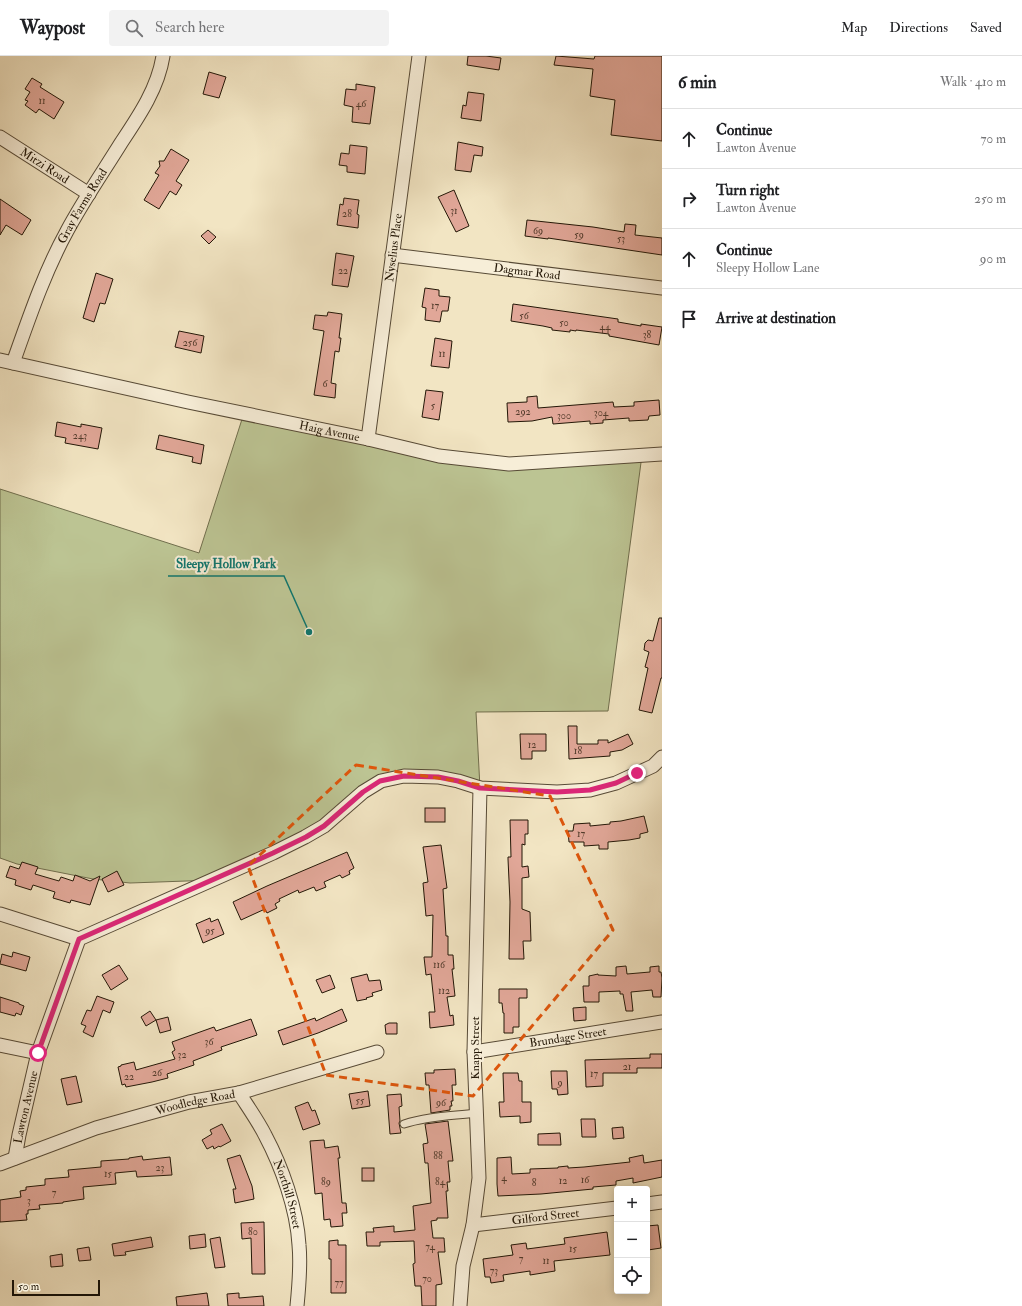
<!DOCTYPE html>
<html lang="en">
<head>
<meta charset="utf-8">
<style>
	:root { --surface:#fff; --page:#f2f2f2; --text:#202124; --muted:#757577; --line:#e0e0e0 }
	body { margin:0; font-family:"IM FELL Double Pica",serif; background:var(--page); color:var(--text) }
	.controls { position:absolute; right:12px; bottom:12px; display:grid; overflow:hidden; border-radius:4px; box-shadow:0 2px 10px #0003 }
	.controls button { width:36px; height:36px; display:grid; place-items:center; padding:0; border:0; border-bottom:1px solid var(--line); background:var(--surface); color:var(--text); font:20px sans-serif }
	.scale { position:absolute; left:12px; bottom:10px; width:88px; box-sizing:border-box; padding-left:4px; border:2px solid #231707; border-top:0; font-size:11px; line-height:14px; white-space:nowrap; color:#231707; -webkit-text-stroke:3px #f7eed8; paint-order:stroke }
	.stop { position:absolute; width:12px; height:12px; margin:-9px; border:3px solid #db2777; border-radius:50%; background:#fff }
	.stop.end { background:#db2777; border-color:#fff; box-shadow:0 1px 4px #0008 }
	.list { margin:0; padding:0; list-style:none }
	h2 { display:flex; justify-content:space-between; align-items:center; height:52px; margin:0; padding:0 16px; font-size:17px }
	h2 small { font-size:13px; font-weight:400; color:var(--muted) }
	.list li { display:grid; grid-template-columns:26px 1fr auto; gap:12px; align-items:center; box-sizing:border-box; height:60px; padding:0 16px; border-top:1px solid var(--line) }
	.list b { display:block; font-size:15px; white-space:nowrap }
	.list p { margin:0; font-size:13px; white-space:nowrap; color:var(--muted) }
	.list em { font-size:13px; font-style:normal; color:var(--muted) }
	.icon { flex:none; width:22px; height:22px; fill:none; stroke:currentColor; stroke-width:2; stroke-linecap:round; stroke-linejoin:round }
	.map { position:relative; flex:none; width:662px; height:1250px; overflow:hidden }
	header { display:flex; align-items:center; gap:24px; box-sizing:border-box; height:56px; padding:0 20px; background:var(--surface); border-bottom:1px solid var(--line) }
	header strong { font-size:19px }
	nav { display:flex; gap:22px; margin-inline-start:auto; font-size:14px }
	.search { width:280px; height:36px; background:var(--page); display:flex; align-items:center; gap:10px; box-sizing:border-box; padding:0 14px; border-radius:4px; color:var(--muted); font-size:15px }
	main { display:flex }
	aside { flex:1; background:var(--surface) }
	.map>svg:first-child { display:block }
	.green { fill:#bcc493; stroke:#706e4d }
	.building { fill:#e1a798; stroke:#231707 }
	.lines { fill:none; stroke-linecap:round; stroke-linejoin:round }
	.service-casing { stroke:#574a36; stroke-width:9 }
	.minor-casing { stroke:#574a36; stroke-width:15 }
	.service { stroke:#f7eed8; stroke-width:7 }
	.minor { stroke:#f7eed8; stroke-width:13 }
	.route { stroke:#db2777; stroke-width:5 }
	.marked { fill:none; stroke:#de560c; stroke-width:3; stroke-dasharray:8 5; stroke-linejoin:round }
	.labels { text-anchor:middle; stroke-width:4; stroke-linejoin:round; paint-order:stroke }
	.number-label { font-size:10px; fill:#523b2b }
	.street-label { font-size:12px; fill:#231707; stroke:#f7eed8 }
	.leader { fill:none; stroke:#0f766e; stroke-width:1.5 }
	.callout-dot { fill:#0f766e; stroke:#f7eed8; stroke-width:1.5 }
	.callout-label { font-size:13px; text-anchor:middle; font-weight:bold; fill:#0f766e; stroke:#f7eed8; stroke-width:4; stroke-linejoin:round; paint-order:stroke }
</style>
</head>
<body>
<header>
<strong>Waypost</strong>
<div class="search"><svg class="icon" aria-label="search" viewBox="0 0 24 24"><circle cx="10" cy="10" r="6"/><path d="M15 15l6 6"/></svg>Search here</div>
<nav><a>Map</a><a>Directions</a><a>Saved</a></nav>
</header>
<main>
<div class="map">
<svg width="662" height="1250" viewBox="0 0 662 1250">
	<rect width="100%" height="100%" fill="#f2e5c3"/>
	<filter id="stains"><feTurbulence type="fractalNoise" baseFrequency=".005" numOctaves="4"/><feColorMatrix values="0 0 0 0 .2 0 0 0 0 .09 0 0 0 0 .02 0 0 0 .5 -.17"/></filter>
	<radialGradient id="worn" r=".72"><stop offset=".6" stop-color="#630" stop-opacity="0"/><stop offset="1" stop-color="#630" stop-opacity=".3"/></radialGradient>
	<polygon class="green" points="244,357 479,405 642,399 608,655 476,656 480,732 458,725 381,725 324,770 215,824 130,827 93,823 17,808 0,802 0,433 199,497"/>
	<g class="building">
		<polygon points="468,0 486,0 501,2 499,14 467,9"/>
		<polygon points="556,0 594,3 595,0 662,0 662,85 611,79 615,44 590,40 593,13 554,9"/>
		<polygon points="209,16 226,21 219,42 203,38"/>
		<polygon points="32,22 42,28 40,31 64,46 54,63 39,53 36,57 25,49 28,45 25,44 30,36 25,33"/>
		<polygon points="356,28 375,31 370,68 352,66 353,51 344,49 346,33 356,34"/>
		<polygon points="468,36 484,38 481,65 461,62 463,49 466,50"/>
		<polygon points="458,86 483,91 482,100 474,99 471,116 455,114"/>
		<polygon points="350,89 367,91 365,118 347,116 347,110 339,109 341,97 349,98"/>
		<polygon points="171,93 189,104 176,125 182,129 176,139 170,135 159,153 144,144 159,119 155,117 160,110 159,105 164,105"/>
		<polygon points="454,134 469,170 456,176 438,141"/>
		<polygon points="344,142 359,144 357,158 359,159 358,172 337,169 340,148 343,149"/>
		<polygon points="0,143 31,164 22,179 6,169 0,179"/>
		<polygon points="527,164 593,171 624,176 625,168 636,169 635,179 662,182 662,199 548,182 548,183 525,180"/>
		<polygon points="208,174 216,181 209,188 201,180"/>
		<polygon points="336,197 354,200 348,231 332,229"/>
		<polygon points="96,217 113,223 105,248 100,247 94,266 83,262"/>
		<polygon points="425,232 439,234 439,240 450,241 448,255 442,255 440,266 425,264 426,252 422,251"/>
		<polygon points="513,248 618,263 618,266 641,270 641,268 662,271 659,289 609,280 609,278 576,274 576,275 570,274 570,276 552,274 552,272 543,270 511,265"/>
		<polygon points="328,256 342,258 339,282 341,282 339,296 335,295 331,327 336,328 335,342 314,339 324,275 313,273 315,259 327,260"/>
		<polygon points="179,275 204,280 201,297 175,291"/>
		<polygon points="435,282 452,285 449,312 431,310"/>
		<polygon points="426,334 443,336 439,364 422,361"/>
		<polygon points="537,340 538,352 613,346 614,351 634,350 634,346 659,344 660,359 649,360 648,364 629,365 629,362 603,364 603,367 590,368 590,365 553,368 552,361 532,365 508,366 507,347 527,346 527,341"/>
		<polygon points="57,366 81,371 81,368 102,372 98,393 65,387 66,382 55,380"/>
		<polygon points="159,379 204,389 201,408 192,406 193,401 156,393"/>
		<polygon points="659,562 662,562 662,622 661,622 652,657 639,654 648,612 645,611 649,596 644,594 645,587 648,584 653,585"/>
		<polygon points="568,670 577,670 577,688 598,688 598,684 608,684 608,687 628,678 633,688 622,694 610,696 610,700 569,703"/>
		<polygon points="520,678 546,678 546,695 532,695 532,703 521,703"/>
		<rect x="425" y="752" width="20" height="14"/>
		<polygon points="644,760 648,776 640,778 640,782 629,784 608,786 608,793 599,793 599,789 584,790 584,786 569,786 568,775 573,775 574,768 590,767 590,770 610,768 610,766 621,765"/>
		<polygon points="510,764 528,764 528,778 525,778 525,789 522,788 522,811 528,810 529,821 522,822 522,853 530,856 531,885 523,885 524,903 509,903 510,846 508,803 508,801 511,801"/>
		<polygon points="441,789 447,832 443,833 446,880 448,880 448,899 453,899 454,913 452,913 455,940 447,941 450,960 453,959 454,969 430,972 429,956 435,956 431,918 426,919 424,901 432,901 433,859 426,860 423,827 428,826 423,791"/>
		<polygon points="347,796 354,812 349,815 350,818 342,822 340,819 324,826 326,831 316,835 314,831 299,837 298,834 279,843 280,845 275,848 277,852 267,857 265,853 241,864 233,846 267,830"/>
		<polygon points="22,806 38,811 35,818 59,825 61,821 73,825 75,819 90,825 100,820 90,849 71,844 70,847 53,842 55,836 33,829 31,834 15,829 16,824 6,821 10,810 19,813"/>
		<polygon points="117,815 124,829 108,836 102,823"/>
		<polygon points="210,862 211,866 218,863 224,878 203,887 196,868"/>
		<polygon points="13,896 30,901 26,915 0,908 2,898 12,901"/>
		<polygon points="119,909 128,923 111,934 102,919"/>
		<polygon points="626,910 627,918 650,916 650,911 659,910 659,916 661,916 662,922 661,941 653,941 652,934 631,936 633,955 626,955 623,938 620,938 620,935 599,936 599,946 584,946 583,930 589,930 589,920 598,918 598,919 616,920 616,911"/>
		<polygon points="367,918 369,925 380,924 382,934 372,937 373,940 366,942 367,943 357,945 351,922"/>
		<polygon points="330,919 335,932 322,937 316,924"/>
		<polygon points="499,933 527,933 527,942 519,942 519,971 513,971 513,977 504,977 504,957 503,957 502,947 499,947"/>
		<polygon points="97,940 114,946 110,957 103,954 93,981 83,976 86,970 81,968 87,954 91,955"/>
		<polygon points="0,941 19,947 19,948 24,950 21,959 16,957 15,960 0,956"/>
		<polygon points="586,951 586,964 574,965 573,952"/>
		<polygon points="342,953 347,965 318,977 283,989 278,975 315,962 316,965"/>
		<polygon points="150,955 156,964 146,970 141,961"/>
		<polygon points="168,961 171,974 160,977 156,964"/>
		<polygon points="251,963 257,979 221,991 222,994 193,1005 194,1009 167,1018 168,1022 152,1026 126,1031 125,1028 122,1029 118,1011 121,1010 121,1009 134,1006 136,1014 175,1003 172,996 175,994 172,986 214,971 216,975"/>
		<polygon points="389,967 397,967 397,978 386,978 385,969"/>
		<polygon points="650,998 662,998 662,1012 637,1012 637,1017 603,1017 603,1030 586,1031 585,1004 650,1002"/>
		<polygon points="455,1013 456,1029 452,1029 453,1045 451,1045 452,1050 450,1050 450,1054 431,1057 429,1029 426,1029 425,1017 434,1017 434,1014"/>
		<polygon points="551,1015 567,1015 568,1038 558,1039 557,1033 552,1033"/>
		<polygon points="503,1017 518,1017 519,1025 522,1025 522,1046 531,1046 531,1066 520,1067 520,1060 500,1061 499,1046 504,1046"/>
		<polygon points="76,1020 82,1046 67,1049 61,1023"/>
		<polygon points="368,1035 370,1050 352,1053 349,1038"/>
		<polygon points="401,1038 402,1050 399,1051 400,1065 399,1067 401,1077 390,1078 387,1039"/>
		<polygon points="308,1046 312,1055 315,1054 320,1068 303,1074 295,1051"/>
		<polygon points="581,1063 595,1063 596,1081 582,1081"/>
		<polygon points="448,1065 453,1105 448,1105 450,1126 447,1126 448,1135 446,1135 448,1162 437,1162 437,1164 431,1165 433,1182 444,1182 445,1196 438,1196 442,1228 436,1229 436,1250 422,1250 421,1230 415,1230 413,1208 415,1207 414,1185 380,1186 380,1190 367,1190 366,1176 374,1176 373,1172 394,1170 394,1176 415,1174 413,1150 431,1147 428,1107 425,1107 423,1088 428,1087 425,1068"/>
		<polygon points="222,1068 231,1085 220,1091 219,1090 214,1093 213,1090 207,1093 202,1084 212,1078 210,1074"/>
		<polygon points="623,1071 624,1082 613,1083 612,1072"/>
		<polygon points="560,1077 561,1089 538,1089 538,1078"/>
		<polygon points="324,1084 325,1092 338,1090 340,1102 338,1102 342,1147 346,1147 347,1157 342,1157 343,1170 331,1171 330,1163 324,1164 322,1137 315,1138 310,1085"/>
		<polygon points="240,1099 252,1130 254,1143 235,1147 233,1133 236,1133 227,1103"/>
		<polygon points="643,1099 644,1107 662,1104 662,1121 633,1127 633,1122 616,1125 616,1129 593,1131 593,1133 541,1138 498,1140 497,1128 497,1102 511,1101 512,1118 530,1117 530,1113 558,1112 558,1111 568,1110 568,1112 584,1111 630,1106 629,1102"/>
		<polygon points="142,1100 143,1104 170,1101 172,1119 137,1121 136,1115 115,1117 116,1128 83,1131 84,1143 63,1146 63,1147 39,1149 40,1153 28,1154 28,1158 26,1158 27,1164 0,1166 0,1144 21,1141 20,1135 26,1134 26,1131 45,1129 45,1123 69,1121 68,1114 101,1111 101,1105 129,1103 129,1102"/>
		<rect x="362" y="1112" width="12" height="13"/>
		<polygon points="264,1166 265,1218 252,1218 251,1182 242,1183 241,1167"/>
		<polygon points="658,1169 661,1192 648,1194 647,1170"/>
		<polygon points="607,1176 610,1199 554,1205 555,1215 530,1219 530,1215 503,1219 504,1225 491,1227 490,1221 485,1221 483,1203 513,1199 511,1189 526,1187 527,1193 565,1188 564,1182"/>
		<polygon points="205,1178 206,1191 190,1193 189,1180"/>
		<polygon points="151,1181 153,1191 125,1196 126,1199 114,1200 112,1188"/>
		<polygon points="220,1181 225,1211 215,1212 210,1183"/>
		<polygon points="338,1184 338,1189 346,1189 346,1237 331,1237 331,1203 329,1203 329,1185"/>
		<polygon points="89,1191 91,1204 79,1205 77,1193"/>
		<polygon points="62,1198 63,1210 51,1211 50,1200"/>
		<polygon points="207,1237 209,1250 177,1250 176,1241"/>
		<polygon points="239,1237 239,1242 263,1240 264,1250 228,1250 227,1238"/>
	</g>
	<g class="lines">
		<defs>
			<path id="service" d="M404 1068C428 1060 452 1060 476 1057"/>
			<g id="minor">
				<path id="s1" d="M0 81 89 138"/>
				<path id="s2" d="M392 199 662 232"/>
				<path id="s3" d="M0 304 188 346 368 383 439 400 509 408 662 398"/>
				<path id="s4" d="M13 307C29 262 44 217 67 175 83 145 103 116 121 87 139 60 158 32 163 0"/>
				<path id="s5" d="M368 383 419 0"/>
				<polyline points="0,858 79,883"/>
				<polyline points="0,989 38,997"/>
				<path id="s6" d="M474 996 662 966"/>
				<path id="s7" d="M239 1037C248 1051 258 1065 265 1079 282 1111 297 1153 299 1189 301 1209 299 1230 297 1250"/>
				<path id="s8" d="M15 1102 19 1079 38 997 79 883 273 797 305 781 324 770 363 736 381 725 404 720 438 721 458 725 480 732 557 736 590 734 616 727 653 710 662 701"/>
				<path id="s9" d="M0 1108 96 1072 189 1046 239 1037 377 996"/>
				<polyline points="647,1148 662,1146"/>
				<path id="s10" d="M473 1169 617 1152"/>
				<polyline points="460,1250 463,1210 473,1169 479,1122 474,996 480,732"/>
			</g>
		</defs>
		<use href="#service" class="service-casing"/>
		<use href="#minor" class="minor-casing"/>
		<use href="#service" class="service"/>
		<use href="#minor" class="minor"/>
	</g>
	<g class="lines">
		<polyline class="route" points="38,997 79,883 273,797 306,781 324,770 363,736 380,725 404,720 438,721 458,725 480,732 557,736 590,734 616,727 637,717"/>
	</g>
	<path class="marked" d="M356 709 550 740 613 874 473 1040 326 1019 248 810Z"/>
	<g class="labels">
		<g class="number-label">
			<text x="42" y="48">11</text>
			<text x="361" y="51">46</text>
			<text x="454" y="158">31</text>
			<text x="347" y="161">28</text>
			<text x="538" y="178">69</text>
			<text x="579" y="182">59</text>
			<text x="621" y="186">53</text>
			<text x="343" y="218">22</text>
			<text x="435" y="253">17</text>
			<text x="524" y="263">56</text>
			<text x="564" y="270">50</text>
			<text x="605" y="274">44</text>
			<text x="647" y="282">38</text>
			<text x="190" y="290">256</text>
			<text x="442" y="301">11</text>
			<text x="325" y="331">6</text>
			<text x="433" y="353">5</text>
			<text x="523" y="359">292</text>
			<text x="601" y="360">304</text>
			<text x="564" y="363">300</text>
			<text x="80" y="383">243</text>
			<text x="532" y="692">12</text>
			<text x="578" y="698">18</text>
			<text x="581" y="781">17</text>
			<text x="210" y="878">95</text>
			<text x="439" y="912">116</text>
			<text x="444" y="938">112</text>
			<text x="209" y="989">36</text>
			<text x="182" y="1002">32</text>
			<text x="627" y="1014">21</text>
			<text x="157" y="1020">26</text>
			<text x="594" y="1021">17</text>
			<text x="129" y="1024">22</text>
			<text x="560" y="1030">9</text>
			<text x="360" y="1048">55</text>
			<text x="441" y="1050">96</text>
			<text x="438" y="1103">88</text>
			<text x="160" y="1115">23</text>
			<text x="108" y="1121">15</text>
			<text x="504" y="1125">4</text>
			<text x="585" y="1127">16</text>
			<text x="563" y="1128">12</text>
			<text x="326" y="1129">89</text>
			<text x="440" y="1129">84</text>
			<text x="534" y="1130">8</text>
			<text x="54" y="1140">7</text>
			<text x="29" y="1148">3</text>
			<text x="253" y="1179">80</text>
			<text x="430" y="1194">74</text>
			<text x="573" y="1196">15</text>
			<text x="521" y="1206">7</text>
			<text x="546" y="1208">11</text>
			<text x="494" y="1218">73</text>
			<text x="427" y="1226">70</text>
			<text x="339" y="1230">77</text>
		</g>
		<g class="street-label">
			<text dy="4" stroke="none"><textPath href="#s1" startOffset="53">Mitzi Road</textPath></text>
			<text dy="4" stroke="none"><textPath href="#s4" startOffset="172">Gray Farms Road</textPath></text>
			<text dy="4" stroke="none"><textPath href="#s5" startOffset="193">Nyselius Place</textPath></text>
			<text dy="4" stroke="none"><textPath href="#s2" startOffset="136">Dagmar Road</textPath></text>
			<text dy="4" stroke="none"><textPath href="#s3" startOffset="337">Haig Avenue</textPath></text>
			<text dy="4" stroke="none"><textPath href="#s6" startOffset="95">Brundage Street</textPath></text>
			<text transform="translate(475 992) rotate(-90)" y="4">Knapp Street</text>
			<text dy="4" stroke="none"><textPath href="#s9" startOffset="205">Woodledge Road</textPath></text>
			<text dy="4" stroke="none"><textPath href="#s8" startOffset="52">Lawton Avenue</textPath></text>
			<text dy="4" stroke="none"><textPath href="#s7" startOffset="113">Northill Street</textPath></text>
			<text dy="4" stroke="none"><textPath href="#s10" startOffset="73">Gilford Street</textPath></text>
		</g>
	</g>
	<path class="leader" d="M309 576L284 520H168"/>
	<circle class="callout-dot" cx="309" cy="576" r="4"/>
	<g class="callout-label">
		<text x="226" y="512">Sleepy Hollow Park</text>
	</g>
	<rect width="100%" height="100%" filter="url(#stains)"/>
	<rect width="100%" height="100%" fill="url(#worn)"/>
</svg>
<div class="controls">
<button>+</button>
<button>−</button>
<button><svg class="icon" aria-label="locate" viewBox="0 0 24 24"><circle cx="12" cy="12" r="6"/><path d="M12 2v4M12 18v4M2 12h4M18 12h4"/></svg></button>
</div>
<div class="scale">50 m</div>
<div class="stop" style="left:38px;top:997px"></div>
<div class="stop end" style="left:637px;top:717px"></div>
</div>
<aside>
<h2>6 min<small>Walk · 410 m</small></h2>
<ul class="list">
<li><svg class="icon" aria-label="ahead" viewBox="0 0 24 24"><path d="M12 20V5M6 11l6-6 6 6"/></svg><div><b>Continue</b><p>Lawton Avenue</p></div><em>70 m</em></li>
<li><svg class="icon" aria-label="right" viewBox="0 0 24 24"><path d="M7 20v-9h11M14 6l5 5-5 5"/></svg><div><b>Turn right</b><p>Lawton Avenue</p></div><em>250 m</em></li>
<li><svg class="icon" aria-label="ahead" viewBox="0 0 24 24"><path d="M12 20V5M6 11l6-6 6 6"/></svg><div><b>Continue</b><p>Sleepy Hollow Lane</p></div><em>90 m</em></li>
<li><svg class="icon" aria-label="arrive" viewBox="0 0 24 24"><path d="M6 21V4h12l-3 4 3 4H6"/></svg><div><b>Arrive at destination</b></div></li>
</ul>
</aside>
</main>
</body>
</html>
